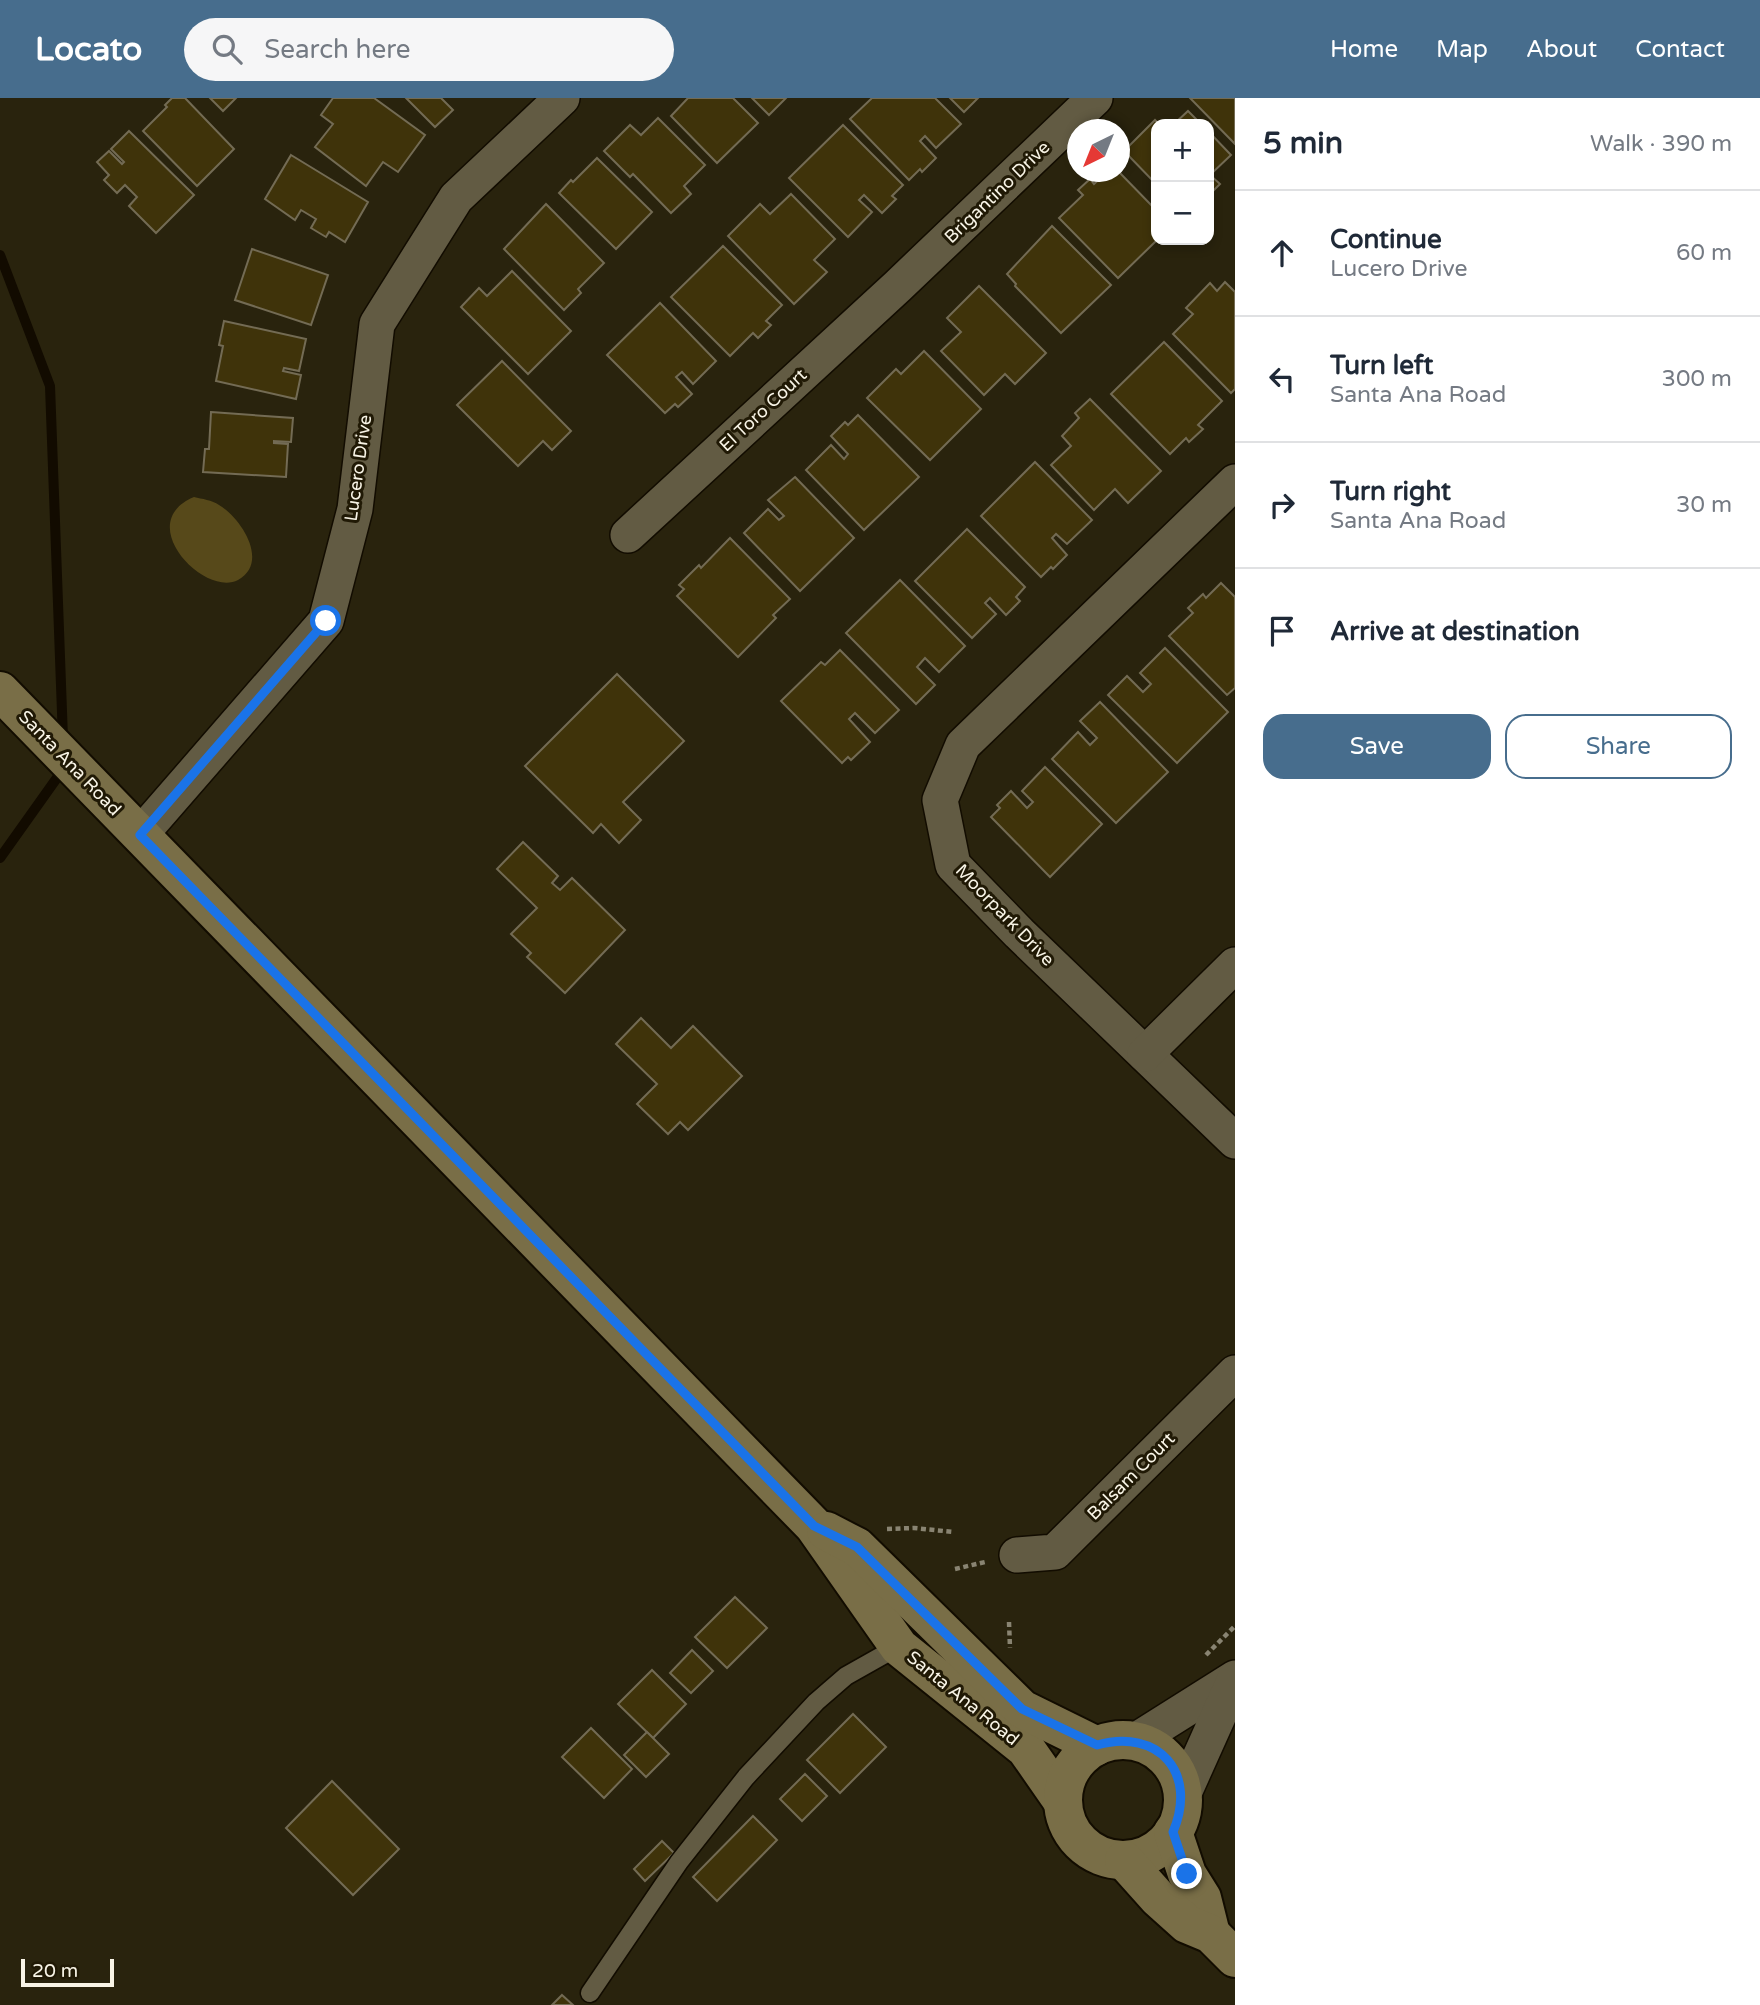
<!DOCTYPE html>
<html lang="en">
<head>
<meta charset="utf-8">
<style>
	:root { --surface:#fff; --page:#f6f6f7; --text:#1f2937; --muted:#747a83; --line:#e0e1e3; --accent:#476d8d }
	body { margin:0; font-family:"Varela Round",sans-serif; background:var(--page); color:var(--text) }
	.controls { position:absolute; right:21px; top:21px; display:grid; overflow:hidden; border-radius:14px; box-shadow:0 4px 10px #0003 }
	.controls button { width:63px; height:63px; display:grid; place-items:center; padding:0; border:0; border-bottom:2px solid var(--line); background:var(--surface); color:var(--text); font:35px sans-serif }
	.compass { position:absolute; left:1067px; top:21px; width:63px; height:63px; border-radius:50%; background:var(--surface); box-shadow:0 4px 10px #0003; rotate:223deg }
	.scale { position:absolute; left:21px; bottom:18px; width:93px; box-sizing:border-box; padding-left:7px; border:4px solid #f8f4e6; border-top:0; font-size:19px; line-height:24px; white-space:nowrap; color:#f8f4e6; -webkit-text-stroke:5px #201905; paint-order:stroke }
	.stop { position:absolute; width:21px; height:21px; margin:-16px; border:5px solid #1a73e8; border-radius:50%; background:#fff }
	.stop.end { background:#1a73e8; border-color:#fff; box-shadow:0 2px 7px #0008 }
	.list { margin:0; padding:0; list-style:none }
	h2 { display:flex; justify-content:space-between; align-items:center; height:91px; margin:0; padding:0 28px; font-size:30px }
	h2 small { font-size:23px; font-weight:400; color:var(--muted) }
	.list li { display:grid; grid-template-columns:46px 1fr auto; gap:21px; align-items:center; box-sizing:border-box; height:126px; padding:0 28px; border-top:2px solid var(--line) }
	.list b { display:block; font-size:26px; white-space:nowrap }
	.list p { margin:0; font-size:23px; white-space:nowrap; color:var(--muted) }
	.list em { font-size:23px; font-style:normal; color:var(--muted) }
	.actions { display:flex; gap:14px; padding:21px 28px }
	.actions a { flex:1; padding:16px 0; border:2px solid var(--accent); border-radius:21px; text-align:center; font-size:24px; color:var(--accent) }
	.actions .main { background:var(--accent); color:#fff }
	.icon { flex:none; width:38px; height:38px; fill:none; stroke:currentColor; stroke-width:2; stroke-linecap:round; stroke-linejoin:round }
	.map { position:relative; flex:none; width:1235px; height:1907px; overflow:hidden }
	header { display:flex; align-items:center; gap:42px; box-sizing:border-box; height:98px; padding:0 35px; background:var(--accent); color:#fff }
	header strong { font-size:33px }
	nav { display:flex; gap:38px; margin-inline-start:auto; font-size:24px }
	.search { width:490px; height:63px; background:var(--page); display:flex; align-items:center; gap:18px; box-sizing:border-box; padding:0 24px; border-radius:38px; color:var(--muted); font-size:26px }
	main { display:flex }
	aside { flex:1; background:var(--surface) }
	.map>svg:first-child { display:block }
	.green { fill:#57491a }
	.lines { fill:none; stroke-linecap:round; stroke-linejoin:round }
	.stream { stroke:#120b00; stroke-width:10 }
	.building { fill:#3f330a; stroke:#736b54; stroke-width:2 }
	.lane-casing { stroke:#120c00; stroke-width:21 }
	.street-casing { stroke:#120c00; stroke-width:38 }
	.secondary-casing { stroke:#120c00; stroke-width:42 }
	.path { stroke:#898472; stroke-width:4.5; stroke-dasharray:5 3.5; stroke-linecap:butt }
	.lane { stroke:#625b43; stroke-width:18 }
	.street { stroke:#625b43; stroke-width:35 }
	.secondary { stroke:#796e47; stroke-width:38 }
	.route { stroke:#1a73e8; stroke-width:9 }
	.labels { text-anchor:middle; stroke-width:6; stroke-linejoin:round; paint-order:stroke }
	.street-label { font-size:18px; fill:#f8f4e6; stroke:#201905 }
</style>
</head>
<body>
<header>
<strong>Locato</strong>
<div class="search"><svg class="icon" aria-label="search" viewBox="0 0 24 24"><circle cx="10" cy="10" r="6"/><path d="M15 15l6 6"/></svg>Search here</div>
<nav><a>Home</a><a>Map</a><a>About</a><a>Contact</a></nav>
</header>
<main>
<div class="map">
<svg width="1235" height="1907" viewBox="0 0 1235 1907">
	<rect width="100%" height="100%" fill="#29230d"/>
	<path class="green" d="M194 399C202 401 212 402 219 407 241 420 270 464 238 482 205 500 132 425 194 399Z"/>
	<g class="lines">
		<g class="stream">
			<polyline points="0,157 50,288 63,641"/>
			<polyline points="0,760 64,670"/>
		</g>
	</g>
	<g class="building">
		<polygon points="172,0 185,0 234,51 197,88 143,33 167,9 165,7"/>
		<polygon points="210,0 236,0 223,13"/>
		<polygon points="333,0 374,0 425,37 398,74 383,64 366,88 315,49 333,26 321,17"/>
		<polygon points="406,0 441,0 453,12 435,29"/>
		<polygon points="733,0 758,25 717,65 671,18 688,0"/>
		<polygon points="752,0 786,0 769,17"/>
		<polygon points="872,0 935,0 961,26 936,50 925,38 920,43 936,60 922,74 920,71 909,82 850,21"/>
		<polygon points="950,0 978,0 964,14"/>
		<polygon points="1190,0 1235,0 1235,46"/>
		<polygon points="1188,13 1201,26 1174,26"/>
		<polygon points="658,20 705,67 684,88 691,96 671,115 633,76 630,79 604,53 630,27 641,37"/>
		<polygon points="1155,22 1159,26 1156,26 1156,86 1124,53"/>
		<polygon points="843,27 903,87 892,98 896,101 882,115 864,97 859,102 872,114 848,139 789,80"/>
		<polygon points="129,33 194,97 156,135 129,108 137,99 125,87 117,95 104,82 109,77 97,64 109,53 122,66 124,64 111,51"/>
		<polygon points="1209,34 1231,57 1210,77 1220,86 1209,97"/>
		<polygon points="291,57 368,104 345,144 329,134 326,139 311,130 316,121 301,112 295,122 265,101"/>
		<polygon points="597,60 652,114 616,151 559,95 571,82 573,84"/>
		<polygon points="1107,74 1119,74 1156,112 1157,142 1118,180 1059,120 1083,97 1078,92 1090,81 1094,86"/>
		<polygon points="791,96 835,141 814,162 827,174 794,206 728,138 760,106 770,116"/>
		<polygon points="546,106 604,165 578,191 581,195 564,212 504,151"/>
		<polygon points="1052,128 1111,187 1061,235 1015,188 1016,186 1007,176"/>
		<polygon points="723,148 782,207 766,223 771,227 758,240 753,235 730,258 671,199"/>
		<polygon points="252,151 328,177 311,227 235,202"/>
		<polygon points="512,173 571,233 528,276 461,209 479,190 487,198"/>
		<polygon points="1225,184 1235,194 1235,291 1231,295 1173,236 1193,216 1186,210 1210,185 1217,193"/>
		<polygon points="979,188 1046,255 1015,286 1005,276 984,297 941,253 961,234 947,220"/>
		<polygon points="660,205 716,263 693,286 682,274 676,279 692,296 678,309 675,306 665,315 607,257"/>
		<polygon points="224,223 306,241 299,273 284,270 283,273 301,277 296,301 216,283 223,248 219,247"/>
		<polygon points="1164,244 1222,303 1198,327 1203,331 1189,344 1186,340 1170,356 1111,296"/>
		<polygon points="924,253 981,311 930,362 867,300 896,271 901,276"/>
		<polygon points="502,263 571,333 552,352 543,343 518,368 457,307"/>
		<polygon points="1090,301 1161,373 1128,405 1115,391 1094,412 1051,367 1071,348 1062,338 1079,320 1075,315"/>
		<polygon points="211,314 293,320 291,344 274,343 274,345 288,346 286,379 203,374 205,351 209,351"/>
		<polygon points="858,317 919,379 864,432 806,372 831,347 844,361 848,356 831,338 845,324 848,327"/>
		<polygon points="1035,364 1092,422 1067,446 1056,436 1052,440 1067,457 1053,471 1051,469 1041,479 981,418"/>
		<polygon points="795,379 854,440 800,493 744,435 768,411 779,422 784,418 768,402"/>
		<polygon points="967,431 1025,489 1016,499 1020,503 1006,517 990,500 985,505 996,516 972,540 915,483"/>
		<polygon points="730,440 790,501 773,517 776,520 738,559 677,498 684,491 679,487 699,467 701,470"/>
		<polygon points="900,482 965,548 939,574 925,560 917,569 935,587 916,606 846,535"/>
		<polygon points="1221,485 1235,499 1235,590 1227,597 1169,538 1193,515 1188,510 1203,496 1206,500"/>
		<polygon points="1165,550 1228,614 1177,665 1108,597 1127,578 1143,594 1151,586 1140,575"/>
		<polygon points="840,552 899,612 875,635 855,615 849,621 870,644 851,662 848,659 842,665 781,603 821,564 825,567"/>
		<polygon points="617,576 684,643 623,704 641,722 619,745 601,726 593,735 525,668"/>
		<polygon points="1100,604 1168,674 1116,725 1052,661 1078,634 1090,647 1097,640 1080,623"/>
		<polygon points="1045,669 1102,726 1050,779 991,719 1000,710 997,707 1011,693 1027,710 1033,704 1022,693"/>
		<polygon points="523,744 558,778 552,785 560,792 572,780 625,832 565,895 527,859 531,855 511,836 537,810 497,771"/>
		<polygon points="641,920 671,950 693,928 742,978 688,1032 680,1024 668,1036 637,1006 657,986 616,946"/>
		<polygon points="735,1499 767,1530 727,1570 695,1539"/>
		<polygon points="692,1552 713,1573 691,1595 670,1575"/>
		<polygon points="652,1572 686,1606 653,1640 618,1606"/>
		<polygon points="853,1616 886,1649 840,1695 807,1662"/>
		<polygon points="591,1630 632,1671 604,1700 562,1659"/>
		<polygon points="647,1634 669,1656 646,1679 624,1657"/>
		<polygon points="805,1676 827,1698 802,1723 780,1701"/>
		<polygon points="332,1683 399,1751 353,1797 286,1730"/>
		<polygon points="753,1718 777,1742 717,1803 693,1779"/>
		<polygon points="662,1743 674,1755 645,1783 634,1771"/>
		<polygon points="562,1897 573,1907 552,1907"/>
	</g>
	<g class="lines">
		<defs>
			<polyline id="lane" points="590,1895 679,1764 746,1679 816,1604 846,1578 901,1547"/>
			<g id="street">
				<polyline points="1235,384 963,647 940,702 953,767 1019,835 1235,1043"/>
				<polyline points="628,437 898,188 1095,0"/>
				<polyline points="140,737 326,523 355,411 377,226 456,100 562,0"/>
				<polyline points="1145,956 1235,867"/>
				<polyline points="1017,1457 1055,1454 1235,1275"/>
				<polyline points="1135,1643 1235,1580"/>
				<polyline points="1183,1697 1235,1581"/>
			</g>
			<g id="secondary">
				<polyline points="0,593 814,1428 899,1549 1026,1651 1063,1704"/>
				<polyline points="826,1433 857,1449 1022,1611 1097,1648"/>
				<circle cx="1123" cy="1702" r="60"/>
				<polyline points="1173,1734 1187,1776 1202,1800 1211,1836"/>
				<polyline points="1124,1762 1158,1800 1187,1826 1211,1836 1235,1860"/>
			</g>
		</defs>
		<use href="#lane" class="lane-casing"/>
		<use href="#street" class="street-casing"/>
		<use href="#secondary" class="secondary-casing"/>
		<g class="path">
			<polyline points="887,1431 914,1430 954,1434"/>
			<polyline points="955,1471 985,1464"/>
			<polyline points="1009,1524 1010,1550"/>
			<polyline points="1206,1557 1235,1528"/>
		</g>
		<use href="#lane" class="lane"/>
		<use href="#street" class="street"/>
		<use href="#secondary" class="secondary"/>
	</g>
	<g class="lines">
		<path class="route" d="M326 523 140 737 814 1428 857 1449 1022 1611 1097 1647C1159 1630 1198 1675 1173 1734L1187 1776"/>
	</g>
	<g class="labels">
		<g class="street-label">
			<text transform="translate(997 94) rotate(-44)" y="6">Brigantino Drive</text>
			<text transform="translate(763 312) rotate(-43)" y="6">El Toro Court</text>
			<text transform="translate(358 370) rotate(-82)" y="6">Lucero Drive</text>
			<text transform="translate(70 665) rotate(46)" y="6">Santa Ana Road</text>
			<text transform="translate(1005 817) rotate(46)" y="6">Moorpark Drive</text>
			<text transform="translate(1131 1378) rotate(-45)" y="6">Balsam Court</text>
			<text transform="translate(963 1600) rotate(39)" y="6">Santa Ana Road</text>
		</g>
	</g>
</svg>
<div class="controls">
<button>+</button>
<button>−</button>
</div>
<svg class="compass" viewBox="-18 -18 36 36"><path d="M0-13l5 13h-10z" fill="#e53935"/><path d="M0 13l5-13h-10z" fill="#747a83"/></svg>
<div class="scale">20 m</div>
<div class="stop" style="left:326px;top:523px"></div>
<div class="stop end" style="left:1187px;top:1776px"></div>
</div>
<aside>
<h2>5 min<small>Walk · 390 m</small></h2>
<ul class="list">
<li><svg class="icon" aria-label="ahead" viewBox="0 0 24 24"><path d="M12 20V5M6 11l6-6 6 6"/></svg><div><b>Continue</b><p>Lucero Drive</p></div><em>60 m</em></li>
<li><svg class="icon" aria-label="left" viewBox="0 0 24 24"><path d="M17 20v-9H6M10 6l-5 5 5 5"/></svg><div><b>Turn left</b><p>Santa Ana Road</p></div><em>300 m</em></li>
<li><svg class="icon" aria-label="right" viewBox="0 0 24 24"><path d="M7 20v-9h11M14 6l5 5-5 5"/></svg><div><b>Turn right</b><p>Santa Ana Road</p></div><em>30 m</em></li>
<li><svg class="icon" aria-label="arrive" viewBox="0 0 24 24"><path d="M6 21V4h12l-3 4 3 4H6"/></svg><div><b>Arrive at destination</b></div></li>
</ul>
<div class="actions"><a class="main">Save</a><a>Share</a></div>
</aside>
</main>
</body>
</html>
